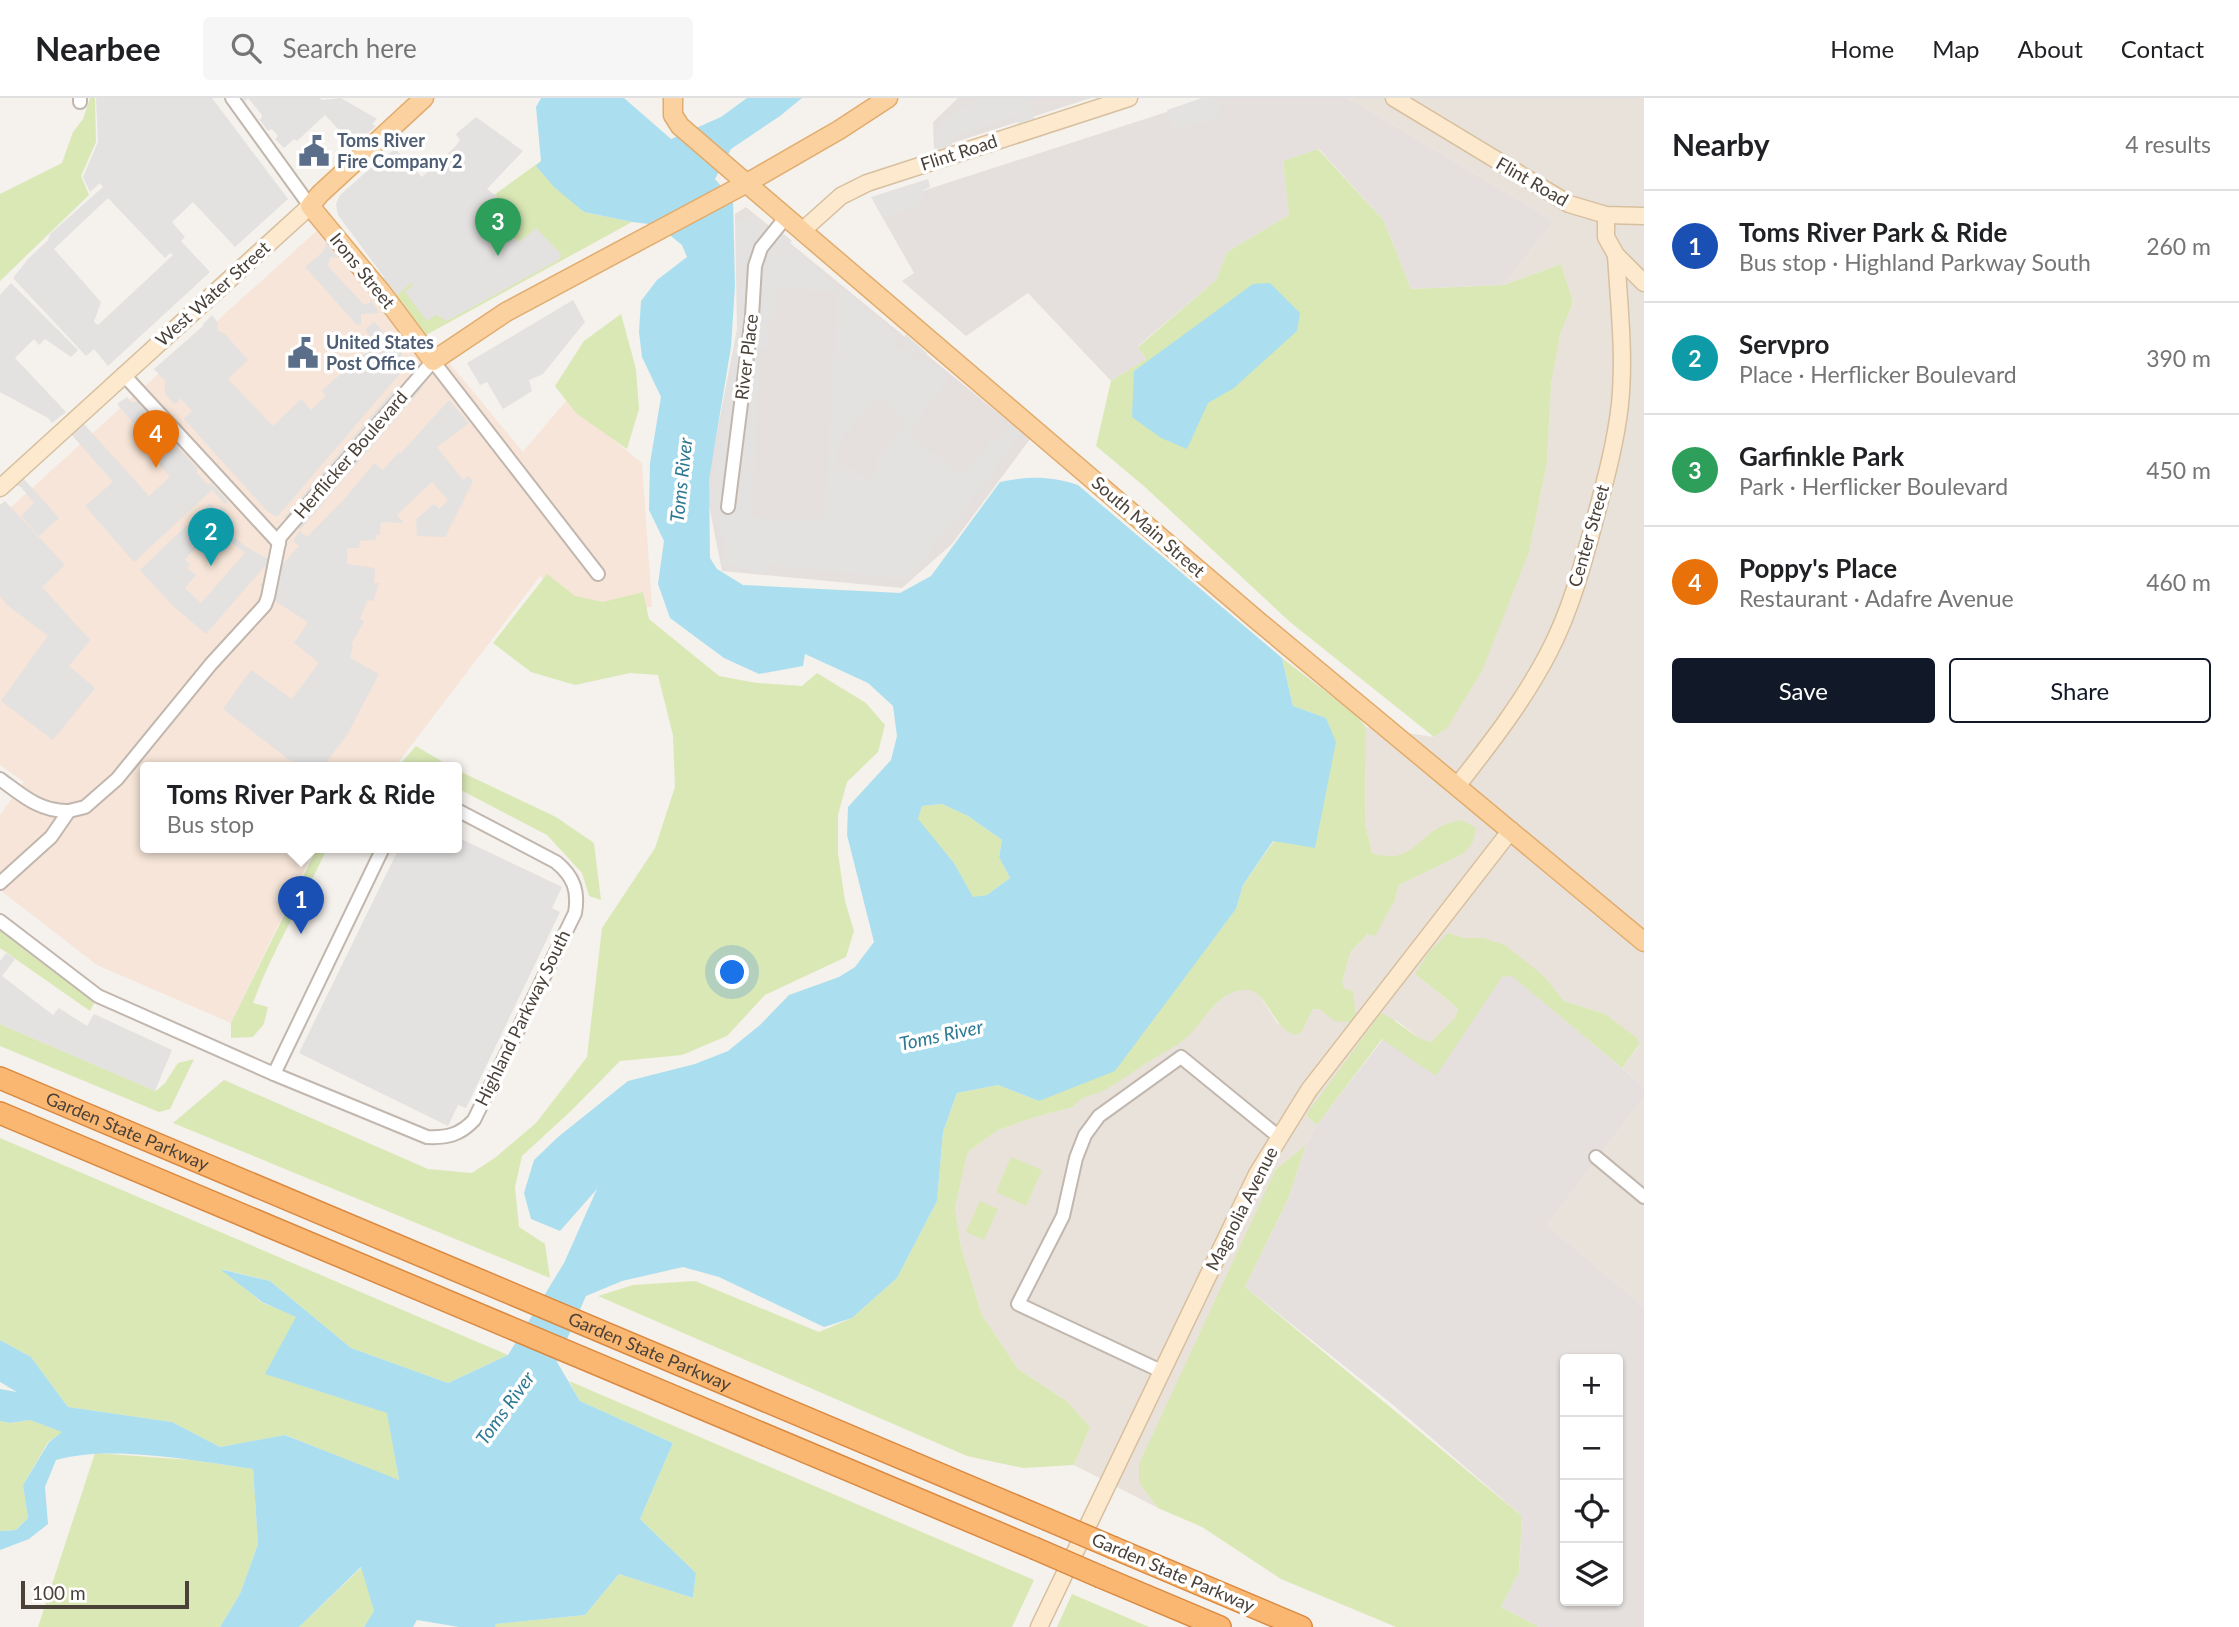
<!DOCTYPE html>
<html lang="en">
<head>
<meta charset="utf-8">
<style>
	:root { --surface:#fff; --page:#f6f6f6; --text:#202124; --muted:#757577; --line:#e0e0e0; --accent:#111827 }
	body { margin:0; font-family:Lato,sans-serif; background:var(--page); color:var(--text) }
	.controls { position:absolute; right:21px; bottom:21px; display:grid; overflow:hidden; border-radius:7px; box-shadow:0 2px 5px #0004 }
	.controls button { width:63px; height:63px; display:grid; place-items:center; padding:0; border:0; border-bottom:2px solid var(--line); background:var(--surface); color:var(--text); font:35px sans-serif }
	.scale { position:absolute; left:21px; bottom:18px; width:168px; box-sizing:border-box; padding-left:7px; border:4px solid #4a4139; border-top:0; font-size:19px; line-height:24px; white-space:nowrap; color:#4a4139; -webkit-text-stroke:5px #fff; paint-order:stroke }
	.you { position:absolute; left:733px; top:875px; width:24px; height:24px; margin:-18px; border:5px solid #fff; border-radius:50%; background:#1a73e8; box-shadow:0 0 0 10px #1a73e833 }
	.badge { display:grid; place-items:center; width:46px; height:46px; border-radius:50%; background:var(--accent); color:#fff; font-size:23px; font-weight:700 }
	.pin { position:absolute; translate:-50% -58px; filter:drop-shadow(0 2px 4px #0008) }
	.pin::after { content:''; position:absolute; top:37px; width:24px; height:21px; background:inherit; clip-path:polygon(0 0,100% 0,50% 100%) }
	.popup { position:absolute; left:140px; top:664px; width:322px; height:91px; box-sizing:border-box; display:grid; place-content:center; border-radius:7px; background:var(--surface); filter:drop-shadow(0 2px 5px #0005); font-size:23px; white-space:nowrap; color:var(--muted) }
	.popup b { font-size:26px; color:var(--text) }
	.popup::after { content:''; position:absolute; left:50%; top:100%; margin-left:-14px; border:14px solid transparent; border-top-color:var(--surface) }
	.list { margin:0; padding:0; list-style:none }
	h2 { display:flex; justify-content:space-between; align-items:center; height:91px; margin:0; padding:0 28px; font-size:30px }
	h2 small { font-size:23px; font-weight:400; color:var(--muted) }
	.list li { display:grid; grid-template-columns:46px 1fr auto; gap:21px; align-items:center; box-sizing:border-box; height:112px; padding:0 28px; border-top:2px solid var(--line) }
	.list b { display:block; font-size:26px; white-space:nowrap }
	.list p { margin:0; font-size:23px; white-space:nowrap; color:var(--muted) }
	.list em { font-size:23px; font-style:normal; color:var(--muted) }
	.actions { display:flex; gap:14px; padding:21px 28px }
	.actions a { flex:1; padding:16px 0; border:2px solid var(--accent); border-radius:7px; text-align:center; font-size:24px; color:var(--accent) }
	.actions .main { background:var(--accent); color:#fff }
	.icon { flex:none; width:38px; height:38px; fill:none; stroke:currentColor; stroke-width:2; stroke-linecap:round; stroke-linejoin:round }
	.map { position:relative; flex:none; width:1644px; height:1529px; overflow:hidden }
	header { display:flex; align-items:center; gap:42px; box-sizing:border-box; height:98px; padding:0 35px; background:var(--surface); border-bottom:2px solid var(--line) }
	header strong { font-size:33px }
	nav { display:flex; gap:38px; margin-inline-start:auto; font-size:24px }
	.search { width:490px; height:63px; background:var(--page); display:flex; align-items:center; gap:18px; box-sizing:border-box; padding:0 24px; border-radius:7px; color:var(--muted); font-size:26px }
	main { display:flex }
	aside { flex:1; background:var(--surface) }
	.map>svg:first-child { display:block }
	.residential { fill:#e9e2da }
	.commercial { fill:#f6e5d8 }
	.industrial { fill:#e5e0dd; fill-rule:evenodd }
	.green { fill:#dae8b6 }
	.parking { fill:#e4e2e0; fill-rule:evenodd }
	.water { fill:#abdfef; fill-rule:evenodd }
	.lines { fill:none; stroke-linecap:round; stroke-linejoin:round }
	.street-casing { stroke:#c1b7ae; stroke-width:16 }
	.secondary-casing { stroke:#d7bf9f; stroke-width:19 }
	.primary-casing { stroke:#e1ac6e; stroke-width:21 }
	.highway-casing { stroke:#da8941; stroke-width:24 }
	.street { stroke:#fff; stroke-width:12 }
	.secondary { stroke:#fdeace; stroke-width:16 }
	.primary { stroke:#fbd29f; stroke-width:18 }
	.highway { stroke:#fab772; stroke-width:21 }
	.highway-bridge-casing { stroke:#da8941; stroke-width:24; stroke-linecap:butt }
	.highway-bridge { stroke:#fab772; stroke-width:21 }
	.labels { text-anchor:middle; stroke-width:7; stroke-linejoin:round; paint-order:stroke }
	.service-label { font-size:18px; font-weight:bold; fill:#4e5e75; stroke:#fff; text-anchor:start }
	.street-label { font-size:18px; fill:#4a4139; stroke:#fff }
	.water-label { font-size:19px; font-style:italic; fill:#2d7993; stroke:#fff }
</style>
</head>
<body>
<header>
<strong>Nearbee</strong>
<div class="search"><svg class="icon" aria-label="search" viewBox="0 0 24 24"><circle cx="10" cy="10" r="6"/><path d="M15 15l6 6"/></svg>Search here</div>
<nav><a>Home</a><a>Map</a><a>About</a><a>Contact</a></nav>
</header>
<main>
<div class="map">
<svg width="1644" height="1529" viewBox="0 0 1644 1529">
	<rect width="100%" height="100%" fill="#f5f1ec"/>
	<g class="residential">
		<polygon points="1348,0 1644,0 1644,989 1622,970 1639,948 1605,916 1564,903 1544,878 1483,840 1464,840 1415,876 1453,906 1458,912 1456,920 1431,944 1423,943 1396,922 1306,1017 1317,1027 1306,1047 1276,1071 1139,1385 1158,1410 1074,1367 1090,1329 1068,1304 1018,1271 982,1217 961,1149 955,1109 968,1054 998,1032 1039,1018 1073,1009 1078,1001 1102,993 1186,940 1220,901 1235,892 1251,892 1258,895 1277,925 1302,933 1313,911 1321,912 1345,891 1342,884 1351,853 1368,836 1395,802 1399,787 1463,756 1445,726 1404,757 1387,760 1372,755 1365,725 1366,629 1434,639 1447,630 1455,615 1529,454 1547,364 1551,287 1560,237 1573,204 1561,166 1504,187 1554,123"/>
		<polygon points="1644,999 1644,1209 1547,1127"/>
	</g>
	<polygon class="commercial" points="330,121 523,354 566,303 642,365 652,509 578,513 540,478 394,670 145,670 145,750 315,750 231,925 97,867 0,792 0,717 24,684 0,667 0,419"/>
	<g class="industrial">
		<polygon points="958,0 1091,0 934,51 933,24"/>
		<polygon points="1210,0 1348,0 1554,123 1504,187 1411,191 1384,123 1319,51 1283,63 1289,117 1227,154 1216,182 1138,248 1146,261 1111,283 1028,195 966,238 902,183 914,175 876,108"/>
		<polygon points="746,109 1030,341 952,446 902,490 722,473 706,392 737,231 735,116"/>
		<path d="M1512 877 1644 989V999L1547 1127 1644 1209V1529H1539L1501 1509 1519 1474 1522 1418 1392 1306 1245 1189 1289 1099 1306 1047 1317 1027 1383 941 1436 977 1501 879ZM1565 1261H1618V1503H1565Z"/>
	</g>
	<g class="green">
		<polygon points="90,0 95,0 96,44 81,78 89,97 0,183 0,96 62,65 73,34 83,21"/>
		<polygon points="1318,51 1384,123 1411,191 1504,187 1561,166 1573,204 1560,237 1551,287 1547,364 1529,454 1482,573 1447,630 1434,639 1290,524 1145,389 1096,348 1111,283 1146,261 1138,249 1216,182 1227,154 1289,117 1283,63"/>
		<polygon points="541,63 544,77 584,114 632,124 426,237 389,192 494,97"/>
		<polygon points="621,216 636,271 639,311 627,351 576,315 555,288 584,243"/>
		<polygon points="547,476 575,498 603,504 643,494 649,521 719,578 757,585 802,588 817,575 866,605 885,627 878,654 847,684 838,717 838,755 845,803 854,833 846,859 765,897 727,938 682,957 620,963 572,1012 522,1058 515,1089 519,1129 545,1146 550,1180 173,1025 224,982 428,1071 472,1075 496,1059 536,1025 587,959 602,830 655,750 675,689 673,637 658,577 630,575 575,587 531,574 493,545"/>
		<path d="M1282 560 1355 616 1366 629 1365 725 1372 755C1411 768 1416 739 1446 726 1451 724 1457 723 1462 722L1476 730 1473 744 1463 756 1399 787 1395 802 1375 838 1368 836 1351 853 1342 884 1345 891 1353 893 1356 918 1350 924 1334 923 1321 912 1313 911 1302 933 1296 937C1272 931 1267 892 1247 892 1217 891 1206 923 1186 940 1177 948 1165 953 1155 960 1138 970 1122 982 1105 992 1093 998 1081 997 1073 1009L1039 1018 998 1032 968 1054 955 1109 961 1149 982 1217 1018 1271 1068 1304 1090 1329 1074 1367 1023 1370 967 1358 598 1198 633 1187 695 1183 819 1234 852 1220 897 1180 937 1103 943 1034 957 995 998 987 1039 1003 1186 877 1236 811 1243 787 1274 743 1326 620 1293 608Z"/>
		<polygon points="416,648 453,670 397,670"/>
		<polygon points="457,672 556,719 594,745 601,802 589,798 582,775 547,737 457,690"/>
		<polygon points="942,706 968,718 1002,742 999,759 1010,780 987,797 973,800 954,765 917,721 922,708"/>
		<path d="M317 750H327C304 802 272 852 253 905L268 909 264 926 253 939 231 940V925Z"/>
		<polygon points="0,827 95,903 90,913 0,850"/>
		<path d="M1448 835 1464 840H1483L1505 847 1544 878 1564 903 1605 916 1637 940 1639 947 1622 970 1512 878 1502 879 1436 978 1382 941 1317 1027 1306 1017 1381 915C1398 922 1416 942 1431 944L1455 920 1458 912 1453 906 1415 876 1429 854Z"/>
		<polygon points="0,926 156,993 165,985 178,965 194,961 170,1011 159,1014 0,948"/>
		<polygon points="0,1040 508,1257 448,1285 351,1250 270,1183 222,1171 261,1204 297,1219 266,1276 388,1315 399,1383 286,1337 220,1349 172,1324 68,1309 31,1259 0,1242"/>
		<polygon points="1306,1047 1289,1099 1245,1189 1522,1418 1519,1474 1501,1509 1539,1529 1396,1529 1281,1481 1202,1429 1158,1410 1139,1385 1139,1366 1276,1071"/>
		<polygon points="1011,1059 1042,1072 1026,1108 996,1094"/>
		<polygon points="980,1103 998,1111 984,1142 966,1134"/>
		<polygon points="569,1283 1034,1482 1012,1529 495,1529 495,1526 585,1517 619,1476 693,1500 696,1475 640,1421 673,1345 580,1303"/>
		<polygon points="30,1322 63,1334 48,1344 23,1387 28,1420 16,1432 0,1433 0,1323 10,1325"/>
		<polygon points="95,1355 191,1362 253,1371 258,1446 240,1496 220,1529 38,1529"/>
		<polygon points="362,1469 374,1513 364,1529 299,1529"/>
		<polygon points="1072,1496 1149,1529 1057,1529"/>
	</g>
	<g class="parking">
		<path d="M96 0H212L288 101 235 149 193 104 172 124 185 139 181 143 210 174 108 268 94 251 86 258 13 180 28 161 48 142 50 136 103 89 100 85 90 94 83 79 98 44ZM108 100 165 160 170 155 173 157 98 227 94 224 101 204 54 151Z"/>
		<polygon points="243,0 320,0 322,2 341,0 377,21 372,26 376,28 354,48 325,17 297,43 294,41 284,50 275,41 278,38 272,31 268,33 259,21 261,21 262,17 248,0 245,3"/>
		<polygon points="979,0 1028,0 1034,21 1018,26 1016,18 950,40 952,47 937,52 936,33 946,19"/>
		<polygon points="1202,0 1215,0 1222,18 1174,33 1167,12"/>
		<polygon points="476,19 523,53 487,91 519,116 507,133 519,144 536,130 561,156 560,161 447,223 436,217 427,223 405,194 413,187 411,185 395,199 380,181 384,179 338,117 336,106 340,97 374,67 395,51 422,79 455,49 460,42 456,36"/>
		<polygon points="928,81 930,89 923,92 926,106 883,120 871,99"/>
		<path d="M753 118 769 129 765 136 770 134 772 126 792 143 784 150 788 147 898 238 893 245 900 252H903L906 247 905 236 928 256 919 255 912 260 915 264 922 258 949 279 909 335 960 378 992 342 996 345 1007 331V322L1027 337H1020L1016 341 969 406 906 481 768 467 767 477 722 465 727 449 714 418 710 399 738 231 737 122ZM776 189 838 193 825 418 822 424 754 420 751 414 761 250H767L769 222 774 221ZM878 298 908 325 874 364 880 368 869 384 845 366 836 373 838 345Z"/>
		<polygon points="327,145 338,160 330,159 328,168 364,207 370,205 370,201 380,215 361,216 361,227 357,227 305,169 323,154"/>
		<polygon points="11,185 78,252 71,259 45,241 39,247 34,241 15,260 66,314 52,325 48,320 0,294 0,197"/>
		<polygon points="573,202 585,224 543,276 529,282 532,293 503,311 487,284 480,287 467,265"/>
		<polygon points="212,217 218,225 217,232 224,235 248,262 228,281 273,328 301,301 311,312 326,298 322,292 376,246 365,232 374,223 409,265 277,419 267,413 184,321 192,313 180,300 178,304 174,306 165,296 165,283 154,271 203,228 203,226"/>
		<polygon points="397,288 400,289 290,417 283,421"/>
		<polygon points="420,288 422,290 299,433 301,425"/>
		<polygon points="113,298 83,325 149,398 170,379 156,363 161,357 117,306 127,299 131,304 138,304 145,312 146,319 152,326 155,324 197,370 197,375 208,387 211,385 228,403 225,406 212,392 134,464 85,408 113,384 71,336 103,302"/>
		<polygon points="449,302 469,325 437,349 463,382 468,378 473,383 445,439 417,438 416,421 434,406 439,411 448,402 432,384 397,417 404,425 381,424 380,437 377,436 376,442 360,443 359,450 347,450 347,466 375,470 374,485 379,485 373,503 368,502 360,521 364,524 351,546 353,548 350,560 379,576 347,637 322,670 300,670 223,611 251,572 292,601 319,565 294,545 308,524 278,505 260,487 276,468 279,478 278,471 299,448 293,443 299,433 307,439 347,398 374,365 383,372 399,354 401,355"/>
		<polygon points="69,337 23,380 59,420 39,438 21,418 34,405 21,389 15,387 0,400 0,396 57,343"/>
		<polygon points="5,403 65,467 42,489 90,542 69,568 95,590 53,642 1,603 48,538 6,506 0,498 0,407"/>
		<path d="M210 405 218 413 222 409 230 418 226 427 229 435 248 450 270 462 206 536 171 506 140 472ZM213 429 245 455 201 505 185 490 196 477 187 470 190 466 185 462Z"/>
		<polygon points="457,739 562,789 552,810 560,814 466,1010 458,1007 448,1028 299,955 399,750 457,750"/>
		<polygon points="6,855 15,861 2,878 53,917 59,910 87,928 94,916 172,952 155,993 0,926 0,863"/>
	</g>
	<g class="water">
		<path d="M541 0H624L671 41 721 19 747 0H802L780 18 731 51 715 81 733 102 735 188 731 249 709 382 710 460 717 471 743 487 900 495 931 478 1000 384C1027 378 1051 378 1078 387L1282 560 1293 608 1326 620 1336 644 1315 750 1273 743 1243 787 1236 811 1115 973 1039 1003 998 987 957 995 943 1034 937 1103 897 1180 852 1220 824 1229 719 1179 683 1169 622 1183 586 1198 557 1264 580 1303 673 1345 640 1421 696 1475 693 1500 619 1476 585 1517 496 1526 495 1529H459L417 1522 413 1529H364L374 1513 361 1469 299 1529H220L240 1496 258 1446 253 1371C197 1363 110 1346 56 1362L45 1389 48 1426 29 1441 0 1452V1433L16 1432 28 1420 23 1387 49 1344 62 1334 30 1322 10 1325 0 1323V1291L17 1294 0 1284V1242L31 1259 68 1309 172 1324 220 1349 285 1337 399 1382 387 1315 265 1276 296 1219 262 1204 220 1171 270 1183 351 1250 448 1285 508 1257 564 1165 597 1091 560 1133 531 1121 524 1095 534 1062 558 1039 628 983 695 966 728 953 760 927 789 897 839 879 855 869 874 844 847 737 848 709 891 662 897 638 893 608 868 585 805 556 803 568 759 576 724 560 670 520 658 486 664 443 649 412 650 365 661 299 642 259 639 234 641 203 657 182 687 159 682 147 657 127 632 124 584 114 554 89 536 68 541 63 536 9ZM942 706 968 718 1002 742 999 759 1010 780 987 797 973 799 954 765 918 721 922 708Z"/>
		<polygon points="1270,185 1300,215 1297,233 1234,290 1208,305 1187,351 1161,340 1132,319 1134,273 1253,186"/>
	</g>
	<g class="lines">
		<defs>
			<g id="street">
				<polyline points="80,0 80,4"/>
				<polyline points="232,0 310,108"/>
				<polyline points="123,276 279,445"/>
				<polyline points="728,409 752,218 755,168 761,150 786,119"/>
				<path d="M0 681C22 697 40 714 69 713"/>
				<polyline points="0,785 51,739 69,713 85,709 117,681 211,566 265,507 268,499 280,439 433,263 598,476"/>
				<path d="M0 823 98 898 274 976 427 1039C447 1040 460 1037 474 1022L575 815C579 792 573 778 556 764L457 712"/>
				<polyline points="274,976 383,750"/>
				<polyline points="1596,1059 1644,1099"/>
				<polyline points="1161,1273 1018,1206 1063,1118 1076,1060 1085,1037 1099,1018 1181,959 1279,1039"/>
			</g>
			<g id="secondary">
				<polyline points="1394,0 1569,106 1606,117 1644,118"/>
				<polyline points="1606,117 1606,139 1616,157 1644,185"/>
				<polyline points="802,133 841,98 867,85 1129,0"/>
				<polyline points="0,390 310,108"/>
				<path d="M1457 688C1491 645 1525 601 1550 552 1573 507 1585 458 1598 410 1607 376 1616 342 1620 306 1625 257 1619 206 1616 157"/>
				<polyline points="1039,1529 1257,1076 1309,992 1511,732"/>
			</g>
			<g id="primary">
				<polyline points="424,0 320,96 310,108 382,195 433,263 506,214 747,85 839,32 888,0"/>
				<polyline points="673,0 673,17 680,28 731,72 1258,523 1644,844"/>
			</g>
			<g id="highway">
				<path id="s1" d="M0 980 1046 1421"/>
				<polyline points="0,1015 1034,1450"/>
				<polyline points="1114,1450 1301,1529"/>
				<polyline points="1101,1479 1220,1529"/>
			</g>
		</defs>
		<use href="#street" class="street-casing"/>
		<use href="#secondary" class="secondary-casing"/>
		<use href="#primary" class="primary-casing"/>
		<use href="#highway" class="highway-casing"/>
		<use href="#street" class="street"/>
		<use href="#secondary" class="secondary"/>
		<use href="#primary" class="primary"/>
		<use href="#highway" class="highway"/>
		<defs>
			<g id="highway-bridge">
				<polyline points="1046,1421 1114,1450"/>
				<polyline points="1034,1450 1101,1479"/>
			</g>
		</defs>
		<use href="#highway-bridge" class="highway-bridge-casing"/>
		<use href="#highway-bridge" class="highway-bridge"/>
	</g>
	<defs>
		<symbol id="civic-bare" viewBox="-9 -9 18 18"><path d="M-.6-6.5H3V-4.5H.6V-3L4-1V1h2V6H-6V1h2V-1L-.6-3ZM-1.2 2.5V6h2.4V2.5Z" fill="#5c6f8a" stroke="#fff" stroke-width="2.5" paint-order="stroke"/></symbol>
	</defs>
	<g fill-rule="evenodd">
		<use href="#civic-bare" x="292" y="31" width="44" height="44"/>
		<use href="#civic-bare" x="281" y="233" width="44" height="44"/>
	</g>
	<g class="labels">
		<g class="service-label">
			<text x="337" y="49">Toms River<tspan x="337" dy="21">Fire Company 2</tspan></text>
			<text x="326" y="251">United States<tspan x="326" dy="21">Post Office</tspan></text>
		</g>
		<g class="street-label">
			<text transform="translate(959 55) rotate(-18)" y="6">Flint Road</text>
			<text transform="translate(1532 84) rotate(30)" y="6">Flint Road</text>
			<text transform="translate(362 173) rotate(51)" y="6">Irons Street</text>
			<text transform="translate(213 196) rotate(-42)" y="6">West Water Street</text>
			<text transform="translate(747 259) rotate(-83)" y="6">River Place</text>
			<text transform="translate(351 357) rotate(-49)" y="6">Herflicker Boulevard</text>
			<text transform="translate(1148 429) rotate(41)" y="6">South Main Street</text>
			<text transform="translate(1589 438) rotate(-74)" y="6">Center Street</text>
			<text transform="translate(523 920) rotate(-64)" y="6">Highland Parkway South</text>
			<text dy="6" stroke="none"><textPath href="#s1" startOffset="138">Garden State Parkway</textPath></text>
			<text transform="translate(1242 1111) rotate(-63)" y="6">Magnolia Avenue</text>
			<text dy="6" stroke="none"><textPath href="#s1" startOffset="705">Garden State Parkway</textPath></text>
			<text transform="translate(1173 1475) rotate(23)" y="6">Garden State Parkway</text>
		</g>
		<g class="water-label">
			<text transform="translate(681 382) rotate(-84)" y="7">Toms River</text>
			<text transform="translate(941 937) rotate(-12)" y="7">Toms River</text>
			<text transform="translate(505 1310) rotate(-54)" y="7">Toms River</text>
		</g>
	</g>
</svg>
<div class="controls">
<button>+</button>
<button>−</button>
<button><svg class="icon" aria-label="locate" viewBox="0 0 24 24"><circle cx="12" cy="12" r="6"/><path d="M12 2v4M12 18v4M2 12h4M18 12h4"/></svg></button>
<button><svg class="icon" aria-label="layers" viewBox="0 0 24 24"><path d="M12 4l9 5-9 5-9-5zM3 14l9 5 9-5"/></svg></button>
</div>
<div class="scale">100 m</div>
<div class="you"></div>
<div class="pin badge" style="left:301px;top:836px;background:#1a4fb4">1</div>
<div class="popup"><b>Toms River Park &amp; Ride</b>Bus stop</div>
<div class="pin badge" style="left:211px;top:468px;background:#0f9aa8">2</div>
<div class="pin badge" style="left:498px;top:158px;background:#2e9e5b">3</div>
<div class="pin badge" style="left:156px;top:370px;background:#e8710a">4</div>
</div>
<aside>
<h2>Nearby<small>4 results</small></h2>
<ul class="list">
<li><span class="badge" style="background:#1a4fb4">1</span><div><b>Toms River Park &amp; Ride</b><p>Bus stop · Highland Parkway South</p></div><em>260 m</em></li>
<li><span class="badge" style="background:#0f9aa8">2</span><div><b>Servpro</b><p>Place · Herflicker Boulevard</p></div><em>390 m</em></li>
<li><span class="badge" style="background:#2e9e5b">3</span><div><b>Garfinkle Park</b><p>Park · Herflicker Boulevard</p></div><em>450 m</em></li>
<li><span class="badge" style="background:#e8710a">4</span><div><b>Poppy's Place</b><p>Restaurant · Adafre Avenue</p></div><em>460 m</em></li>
</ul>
<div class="actions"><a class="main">Save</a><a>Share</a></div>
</aside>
</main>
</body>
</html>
